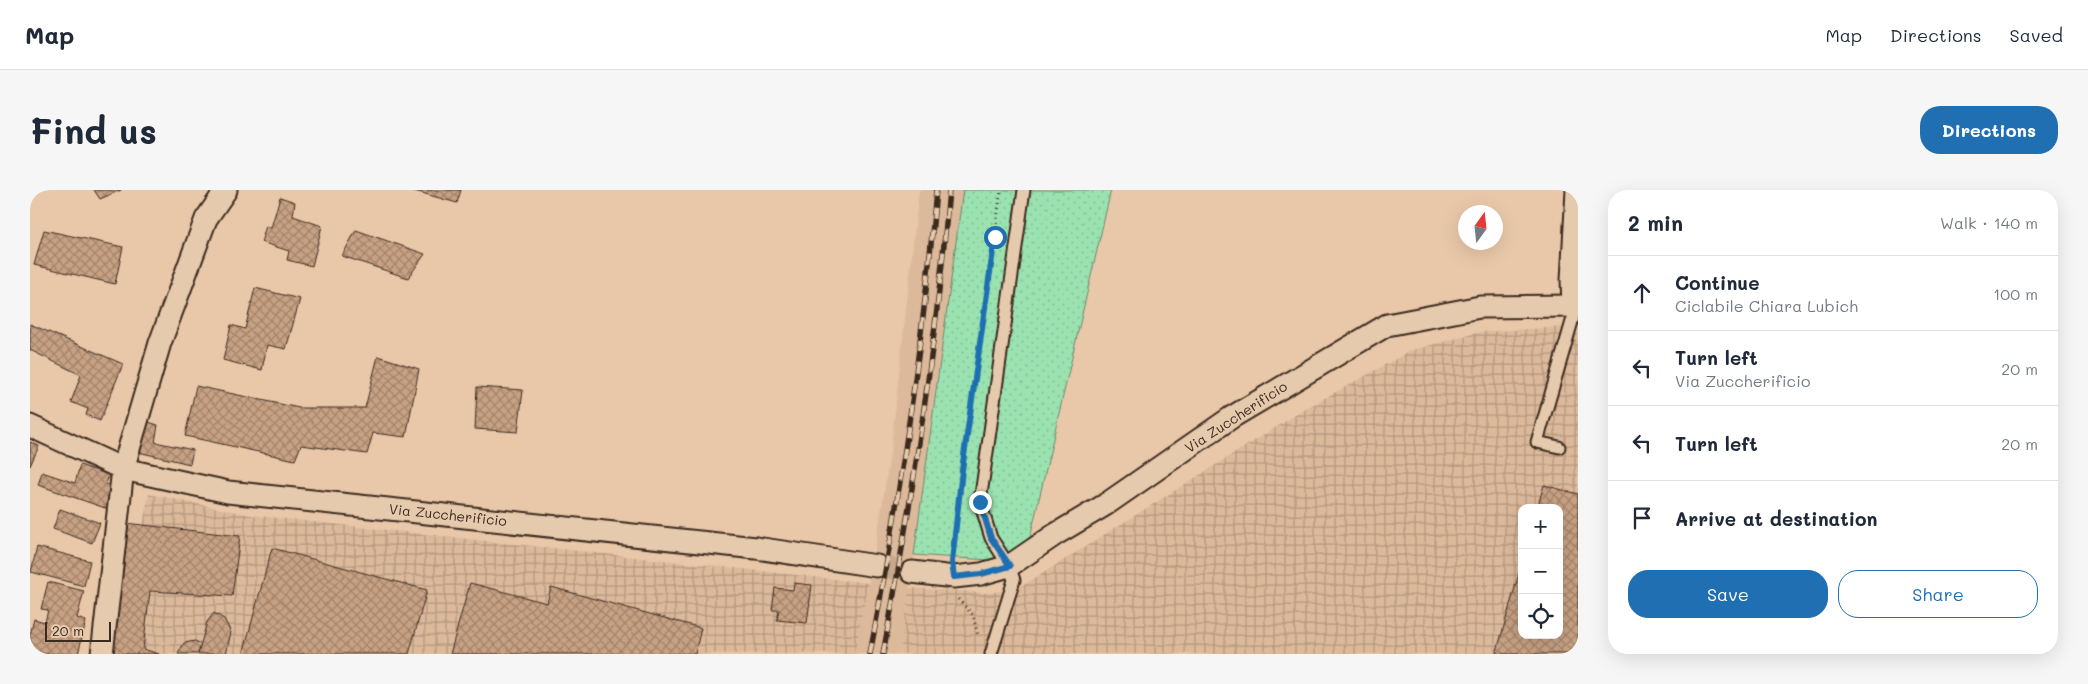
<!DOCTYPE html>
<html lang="en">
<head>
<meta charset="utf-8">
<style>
	:root { --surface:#fff; --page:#f6f6f7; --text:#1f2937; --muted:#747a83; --line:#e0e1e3; --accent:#1f6fb2 }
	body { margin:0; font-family:Mali,sans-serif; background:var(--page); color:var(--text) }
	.controls { position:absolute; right:15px; bottom:15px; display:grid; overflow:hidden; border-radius:10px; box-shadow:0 5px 20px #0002 }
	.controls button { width:45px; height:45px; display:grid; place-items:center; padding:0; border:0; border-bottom:1px solid var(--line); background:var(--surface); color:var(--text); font:25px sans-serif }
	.compass { position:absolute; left:1428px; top:15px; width:45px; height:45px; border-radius:50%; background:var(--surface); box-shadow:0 5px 20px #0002; rotate:15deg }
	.scale { position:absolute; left:15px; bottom:12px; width:66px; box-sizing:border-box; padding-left:5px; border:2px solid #3b2a1e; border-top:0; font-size:14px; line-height:18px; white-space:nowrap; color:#3b2a1e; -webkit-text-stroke:4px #e6caad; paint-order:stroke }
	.stop { position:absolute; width:15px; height:15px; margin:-11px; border:4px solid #1f6fb2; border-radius:50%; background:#fff }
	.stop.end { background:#1f6fb2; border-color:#fff; box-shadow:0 1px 5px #0008 }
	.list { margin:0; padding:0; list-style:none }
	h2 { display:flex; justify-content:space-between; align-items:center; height:65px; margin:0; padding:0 20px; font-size:21px }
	h2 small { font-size:16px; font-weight:400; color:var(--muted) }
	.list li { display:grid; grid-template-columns:32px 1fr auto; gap:15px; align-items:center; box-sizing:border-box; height:75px; padding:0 20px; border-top:1px solid var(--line) }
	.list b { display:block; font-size:19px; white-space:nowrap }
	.list p { margin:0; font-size:16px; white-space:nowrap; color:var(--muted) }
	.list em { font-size:16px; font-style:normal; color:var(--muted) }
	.actions { display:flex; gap:10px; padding:15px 20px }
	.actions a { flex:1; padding:11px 0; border:1px solid var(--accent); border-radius:20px; text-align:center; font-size:18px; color:var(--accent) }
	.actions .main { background:var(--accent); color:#fff }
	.icon { flex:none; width:28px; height:28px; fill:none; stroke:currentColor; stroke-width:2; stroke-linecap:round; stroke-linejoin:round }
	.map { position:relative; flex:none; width:1548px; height:464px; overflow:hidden; border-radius:20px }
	header { display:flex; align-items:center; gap:30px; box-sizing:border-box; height:70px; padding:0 25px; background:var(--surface); border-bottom:1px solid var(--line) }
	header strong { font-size:24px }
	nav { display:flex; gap:28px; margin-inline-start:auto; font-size:18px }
	.intro { display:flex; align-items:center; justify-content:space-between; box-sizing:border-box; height:120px; padding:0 30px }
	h1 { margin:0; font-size:35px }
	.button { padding:12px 22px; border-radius:20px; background:var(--accent); color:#fff; font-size:18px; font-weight:700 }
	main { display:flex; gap:30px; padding:0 30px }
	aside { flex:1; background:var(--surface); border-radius:20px; box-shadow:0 5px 20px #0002 }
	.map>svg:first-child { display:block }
	.built { fill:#dcb99b }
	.industrial { fill:url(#industrial-grid); fill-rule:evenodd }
	.grass { fill:url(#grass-dots); stroke:#6b8668 }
	.building { fill:url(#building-cross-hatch); stroke:#3b2a1e }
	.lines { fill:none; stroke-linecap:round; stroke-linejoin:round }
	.street-tunnel { stroke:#c6a88d; stroke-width:21; stroke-dasharray:21 11; stroke-linecap:butt }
	.lane-casing { stroke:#3b2a1e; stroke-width:15 }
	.street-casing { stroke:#3b2a1e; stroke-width:25 }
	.path { stroke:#3b2a1e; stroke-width:3; stroke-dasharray:1 4; stroke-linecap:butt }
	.lane { stroke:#e6caad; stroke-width:11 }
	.street { stroke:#e6caad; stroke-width:21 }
	.rail-casing { stroke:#3b2a1e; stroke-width:5.5 }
	.rail { stroke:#e6caad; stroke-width:4; stroke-dasharray:11; stroke-linecap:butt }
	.route { stroke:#1f6fb2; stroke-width:6 }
	.labels { text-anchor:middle; stroke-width:4.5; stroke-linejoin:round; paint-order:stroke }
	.street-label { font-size:14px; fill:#3b2a1e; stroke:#e6caad }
</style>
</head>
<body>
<header>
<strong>Map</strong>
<nav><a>Map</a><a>Directions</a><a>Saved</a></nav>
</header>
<div class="intro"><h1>Find us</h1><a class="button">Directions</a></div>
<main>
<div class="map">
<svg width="1548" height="464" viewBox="0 0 1548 464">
	<defs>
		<pattern id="industrial-grid" width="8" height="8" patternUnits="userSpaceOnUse" patternTransform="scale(1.25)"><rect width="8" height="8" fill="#dcb99b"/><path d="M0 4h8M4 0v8" fill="none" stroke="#b4977e"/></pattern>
		<pattern id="grass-dots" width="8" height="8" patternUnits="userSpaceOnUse" patternTransform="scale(1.25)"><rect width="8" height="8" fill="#9be2b1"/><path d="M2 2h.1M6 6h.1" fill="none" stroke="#86c298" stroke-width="1.8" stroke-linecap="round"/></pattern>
		<pattern id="building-cross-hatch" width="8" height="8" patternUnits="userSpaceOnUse" patternTransform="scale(1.25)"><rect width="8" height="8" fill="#c7a183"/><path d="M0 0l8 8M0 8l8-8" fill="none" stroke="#a3836b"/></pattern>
	</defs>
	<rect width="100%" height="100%" fill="#e9c8a9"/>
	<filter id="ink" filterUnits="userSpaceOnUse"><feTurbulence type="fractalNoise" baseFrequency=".02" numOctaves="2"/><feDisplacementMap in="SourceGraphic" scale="10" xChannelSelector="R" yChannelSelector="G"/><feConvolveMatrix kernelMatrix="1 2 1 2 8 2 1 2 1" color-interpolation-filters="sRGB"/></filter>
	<g filter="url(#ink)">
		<polygon class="built" points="889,0 933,0 884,365 870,464 824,464 845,361 861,257"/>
		<g class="industrial">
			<path d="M1548 136V464H870L879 398 960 403 994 395 1275 219 1382 160 1450 142ZM1492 318H1529V445H1492Z"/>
			<polygon points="119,304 221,325 839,393 824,464 87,464"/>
		</g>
		<polygon class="grass" points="933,0 1081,0 999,352 981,364 958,370 884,365"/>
		<g class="building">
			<polygon points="64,0 91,0 70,9"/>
			<polygon points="381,0 431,0 427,13"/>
			<polygon points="250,7 265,12 263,26 292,36 282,76 257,70 259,61 231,52 236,36 241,38"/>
			<polygon points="14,40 93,57 85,94 4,75"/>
			<polygon points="326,40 395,64 378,88 312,66"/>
			<polygon points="225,98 270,109 256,159 237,155 232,180 193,170 201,135 215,139"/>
			<polygon points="0,134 93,174 70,231 56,225 58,219 41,212 51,185 0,160"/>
			<polygon points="348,166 389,179 376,247 343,243 337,264 271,255 265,270 155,246 166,196 269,218 335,218"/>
			<polygon points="447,197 493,200 488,242 445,239"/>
			<polygon points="115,231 128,235 125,252 163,260 160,274 108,262"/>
			<polygon points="0,252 9,256 0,276"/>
			<polygon points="50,275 79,285 76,294 86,297 78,319 8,295 12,282 45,293"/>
			<polygon points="1514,295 1548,304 1548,464 1466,464 1492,373 1492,445 1529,445 1529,318 1507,318"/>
			<polygon points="30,319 70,333 62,353 23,339"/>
			<polygon points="95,333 210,346 202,406 120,401 113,459 129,464 80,464"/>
			<polygon points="7,357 60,371 54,396 1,382"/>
			<polygon points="242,358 397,400 379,464 213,464"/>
			<polygon points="18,392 54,401 47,428 56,431 48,464 0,464 0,445 4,429 15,432 18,420 11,419"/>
			<polygon points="440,393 517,413 521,397 671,438 665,464 420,464"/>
			<polygon points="764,393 782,395 777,433 747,430 749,420 742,420 745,398 763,400"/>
			<polygon points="184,423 194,429 201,442 196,464 168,464 177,432"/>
			<polygon points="165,451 171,454 168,464 148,464 154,453"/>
		</g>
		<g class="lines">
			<polyline class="street-tunnel" points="847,376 882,382"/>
			<defs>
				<g id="lane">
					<polyline points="1529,257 1507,252 1543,128 1543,116"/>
					<polyline points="961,464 984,390 979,376 961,348 950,312 994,0"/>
				</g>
				<g id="street">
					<polyline points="1543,116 1542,90 1547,0"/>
					<polyline points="0,236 93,279 198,302 726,358 847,376"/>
					<polyline points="882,382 924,387 951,384 979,376 1026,344 1075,315 1202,227 1357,135 1450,117 1548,116"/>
					<polyline points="72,464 93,279 130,153 176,29 196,0"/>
				</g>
			</defs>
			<use href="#lane" class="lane-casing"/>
			<use href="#street" class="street-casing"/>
			<g class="path">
				<polyline points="923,366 932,280 971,0"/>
				<polyline points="928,409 943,425 948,446"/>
			</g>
			<use href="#lane" class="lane"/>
			<use href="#street" class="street"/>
			<defs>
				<g id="rail">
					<path d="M840 464C869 311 893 155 906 0"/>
					<path d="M853 464C882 311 906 156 919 0"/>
				</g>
			</defs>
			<use href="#rail" class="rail-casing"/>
			<use href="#rail" class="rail"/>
		</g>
	</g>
	<g class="lines" filter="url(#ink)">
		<polyline class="route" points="950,312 961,348 980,376 951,384 924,387 922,372 932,280 965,47"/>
	</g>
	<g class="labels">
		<g class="street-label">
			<text transform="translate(1206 227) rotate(-33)" y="5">Via Zuccherificio</text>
			<text transform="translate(418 325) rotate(6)" y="5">Via Zuccherificio</text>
		</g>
	</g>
</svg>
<div class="controls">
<button>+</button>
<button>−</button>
<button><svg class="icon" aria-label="locate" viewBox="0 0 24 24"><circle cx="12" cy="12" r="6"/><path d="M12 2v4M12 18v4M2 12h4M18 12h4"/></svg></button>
</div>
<svg class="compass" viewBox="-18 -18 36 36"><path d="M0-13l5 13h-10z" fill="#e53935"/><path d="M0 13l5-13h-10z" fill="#747a83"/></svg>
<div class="scale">20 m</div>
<div class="stop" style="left:965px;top:47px"></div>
<div class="stop end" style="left:950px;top:312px"></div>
</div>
<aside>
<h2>2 min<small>Walk · 140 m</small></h2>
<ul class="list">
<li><svg class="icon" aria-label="ahead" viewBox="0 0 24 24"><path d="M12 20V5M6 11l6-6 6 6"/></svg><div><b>Continue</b><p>Ciclabile Chiara Lubich</p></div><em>100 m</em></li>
<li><svg class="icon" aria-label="left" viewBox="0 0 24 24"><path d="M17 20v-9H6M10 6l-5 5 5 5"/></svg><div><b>Turn left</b><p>Via Zuccherificio</p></div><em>20 m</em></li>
<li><svg class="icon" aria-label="left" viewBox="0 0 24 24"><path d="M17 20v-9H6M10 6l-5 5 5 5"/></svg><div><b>Turn left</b></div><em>20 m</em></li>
<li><svg class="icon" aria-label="arrive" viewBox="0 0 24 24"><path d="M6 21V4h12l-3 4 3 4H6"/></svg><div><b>Arrive at destination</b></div></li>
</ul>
<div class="actions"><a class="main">Save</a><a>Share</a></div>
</aside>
</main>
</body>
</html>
